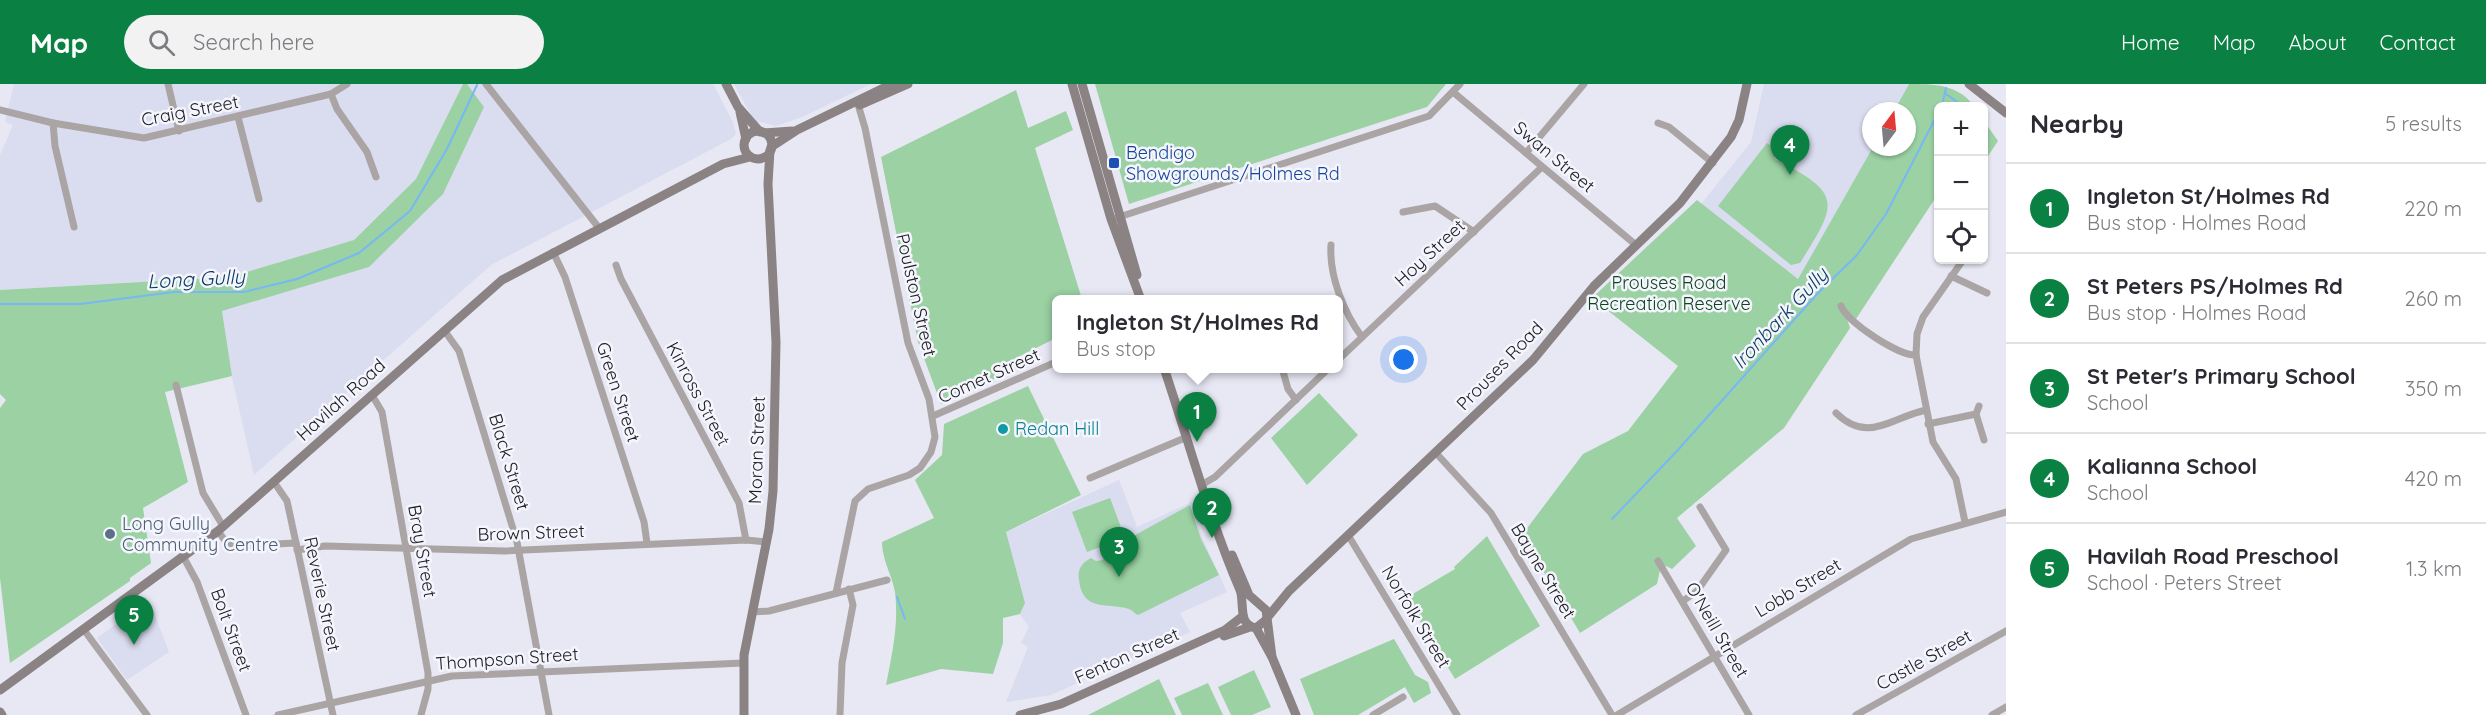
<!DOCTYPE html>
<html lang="en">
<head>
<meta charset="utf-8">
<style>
	:root { --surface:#fff; --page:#f2f2f3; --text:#2b2b33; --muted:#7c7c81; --line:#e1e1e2; --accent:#0b8043 }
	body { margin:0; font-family:Quicksand,sans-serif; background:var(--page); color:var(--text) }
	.controls { position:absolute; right:18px; top:18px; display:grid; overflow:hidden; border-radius:9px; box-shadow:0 2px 4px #0004 }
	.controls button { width:54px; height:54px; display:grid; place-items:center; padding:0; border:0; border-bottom:2px solid var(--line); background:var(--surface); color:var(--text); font:30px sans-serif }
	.compass { position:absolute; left:1862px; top:18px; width:54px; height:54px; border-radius:50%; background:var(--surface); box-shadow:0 2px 4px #0004; rotate:16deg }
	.you { position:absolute; left:1404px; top:276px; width:21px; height:21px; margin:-15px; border:4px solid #fff; border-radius:50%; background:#1a73e8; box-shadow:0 0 0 9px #1a73e833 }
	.badge { display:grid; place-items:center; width:39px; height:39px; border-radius:50%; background:var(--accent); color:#fff; font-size:20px; font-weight:700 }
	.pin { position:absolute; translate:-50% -50px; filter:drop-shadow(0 2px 3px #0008) }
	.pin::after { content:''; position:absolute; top:32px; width:21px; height:18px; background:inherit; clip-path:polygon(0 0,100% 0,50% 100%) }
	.popup { position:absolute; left:1052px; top:211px; width:291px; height:78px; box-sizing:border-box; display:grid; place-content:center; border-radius:9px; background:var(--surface); filter:drop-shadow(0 2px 4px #0005); font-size:20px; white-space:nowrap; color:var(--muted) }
	.popup b { font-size:22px; color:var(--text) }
	.popup::after { content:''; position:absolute; left:50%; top:100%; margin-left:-12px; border:12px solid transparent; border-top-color:var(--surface) }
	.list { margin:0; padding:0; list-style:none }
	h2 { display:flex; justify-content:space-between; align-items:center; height:78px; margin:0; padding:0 24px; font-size:26px }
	h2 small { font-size:20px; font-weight:400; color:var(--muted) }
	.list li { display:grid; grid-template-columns:39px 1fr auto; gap:18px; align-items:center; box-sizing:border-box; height:90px; padding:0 24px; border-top:2px solid var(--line) }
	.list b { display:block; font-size:22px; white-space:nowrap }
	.list p { margin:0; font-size:20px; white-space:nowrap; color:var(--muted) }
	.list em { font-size:20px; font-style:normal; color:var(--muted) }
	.icon { flex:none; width:33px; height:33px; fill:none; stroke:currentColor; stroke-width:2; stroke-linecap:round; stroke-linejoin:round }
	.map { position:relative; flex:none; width:2006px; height:631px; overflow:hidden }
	header { display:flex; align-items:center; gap:36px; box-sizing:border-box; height:84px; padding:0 30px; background:var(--accent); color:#fff }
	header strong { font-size:28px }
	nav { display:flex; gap:33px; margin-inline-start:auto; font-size:21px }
	.search { width:420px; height:54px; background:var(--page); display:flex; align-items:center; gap:15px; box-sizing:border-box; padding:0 21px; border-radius:33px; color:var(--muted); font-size:22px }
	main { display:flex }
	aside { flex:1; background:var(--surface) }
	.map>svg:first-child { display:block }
	.built { fill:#dadcef }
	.green { fill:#9bd1a3 }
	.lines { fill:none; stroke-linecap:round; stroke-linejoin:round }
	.stream { stroke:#76b8f6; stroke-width:2 }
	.street { stroke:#aaa4a4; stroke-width:7 }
	.secondary { stroke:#8b8283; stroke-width:9 }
	.transit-dot { fill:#1a4fb4; stroke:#f5f6fd; stroke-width:2 }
	.culture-dot { fill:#0f9aa8; stroke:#f5f6fd; stroke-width:2 }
	.service-dot { fill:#5c6f8a; stroke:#f5f6fd; stroke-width:2 }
	.labels { text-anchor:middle; stroke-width:5; stroke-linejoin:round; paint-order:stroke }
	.street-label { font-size:18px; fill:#202025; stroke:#f5f6fd }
	.transit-label { font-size:18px; fill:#164399; stroke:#f5f6fd; text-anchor:start }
	.park-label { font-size:18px; fill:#0f441e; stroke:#f5f6fd }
	.culture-label { font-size:18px; fill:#0d838f; stroke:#f5f6fd; text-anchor:start }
	.service-label { font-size:18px; fill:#4e5e75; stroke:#f5f6fd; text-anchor:start }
	.water-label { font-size:20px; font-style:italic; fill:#0d3d65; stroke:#f5f6fd }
</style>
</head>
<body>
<header>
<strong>Map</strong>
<div class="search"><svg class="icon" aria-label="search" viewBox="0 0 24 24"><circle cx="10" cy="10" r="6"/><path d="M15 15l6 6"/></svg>Search here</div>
<nav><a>Home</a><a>Map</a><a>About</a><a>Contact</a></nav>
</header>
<main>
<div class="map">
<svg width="2006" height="631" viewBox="0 0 2006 631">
	<rect width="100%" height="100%" fill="#e7e8f4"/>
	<g class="built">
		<polygon points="14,0 463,0 416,95 354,156 230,193 0,206 0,71 13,41 5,38"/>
		<polygon points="467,0 713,0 733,38 736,50 731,55 491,181 254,391 232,293 222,227 369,183 484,23"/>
		<polygon points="734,0 871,0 802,33 776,42 761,38 756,40"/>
		<polygon points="1764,0 1909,0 1894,27 1871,27 1871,63 1873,63 1798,195 1701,120 1751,58"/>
		<polygon points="1119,396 1137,443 1192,418 1202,453 1227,508 1180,529 1190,548 1051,611 1006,618 1028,563 1021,559 1029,543 1020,530 1025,519 1006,448"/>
		<polygon points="149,516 169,568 127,596 97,554"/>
	</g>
	<g class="green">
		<polygon points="463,0 467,0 484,23 443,110 369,183 222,227 232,292 165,308 188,398 143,424 151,479 130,494 130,497 10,579 0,494 0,324 6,316 0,310 0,206 230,193 354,156 416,95"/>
		<polygon points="1095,0 1446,0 1427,23 1129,120"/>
		<path d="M1909 0C1933 0 1958 0 1974 22H1938V110L1856 235 1852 233 1848 238 1850 244 1784 344 1677 434 1696 462 1672 485 1666 482 1660 486 1657 500 1580 549 1522 451 1583 370 1628 347 1678 282 1592 214 1697 116 1798 195 1873 63H1907V27H1894Z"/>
		<polygon points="1016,6 1028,44 1066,27 1073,46 1035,64 1082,215 1056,216 1056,254 1016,274 1020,283 941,320 918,258 881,73"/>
		<polygon points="1984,37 1998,57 1984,78"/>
		<path d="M1767 59 1774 64 1775 75C1843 110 1838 118 1800 179L1791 181 1718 122Z"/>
		<path d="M1028 302 1081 411 1006 448 1025 519 1020 530 1003 534V559L993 590 941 585 886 601C892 570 899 540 895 508 892 491 882 476 882 458L934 434 915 396 942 371 944 340Z"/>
		<polygon points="1319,309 1358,351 1307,401 1271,354"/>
		<polygon points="1110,414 1125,454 1087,468 1072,428"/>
		<path d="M1190 421 1201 455 1219 491 1138 531C1135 530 1133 527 1131 526 1113 517 1083 531 1079 496 1077 485 1082 479 1091 474L1096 477 1103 476 1106 463 1126 456Z"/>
		<polygon points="1487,452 1540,542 1455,595 1406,514 1455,485 1454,483"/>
		<polygon points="1394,555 1415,591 1428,598 1431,609 1414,619 1405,603 1358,631 1314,631 1300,595"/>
		<polygon points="1254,586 1271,623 1252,631 1231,631 1218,603"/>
		<polygon points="1159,595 1176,631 1088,631"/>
		<polygon points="1208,599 1223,631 1182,631 1174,614"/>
	</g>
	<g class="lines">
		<g class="stream">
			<polyline points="1946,10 1963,22"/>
			<polyline points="1942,22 1946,4"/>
			<polyline points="0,220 80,220 174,208 244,208 297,195 359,169 410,127 447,65 477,1"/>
			<polyline points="1612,435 1677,367 1818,209 1857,171 1886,130 1938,29"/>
			<polyline points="897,513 905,535"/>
		</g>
		<g class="street">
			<polyline points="168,0 179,47"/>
			<polyline points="486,0 599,144"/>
			<polyline points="1453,8 1636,161"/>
			<polyline points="331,10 337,25 367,68 376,93"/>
			<polyline points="0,26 53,39 144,54 331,10 347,0"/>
			<polyline points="238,33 259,115"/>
			<polyline points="53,39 55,62 74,143"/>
			<polyline points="1658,39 1669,43 1713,79"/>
			<polyline points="1526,69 1584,0"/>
			<polyline points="1403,128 1435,122 1474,148"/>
			<polyline points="1116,134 1429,32 1460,0"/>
			<path d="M1331 161C1329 192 1344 229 1362 253"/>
			<polyline points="553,168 565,193 644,438 647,459"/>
			<polyline points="1963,176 1923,233 1917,250 1916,271 1933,358 1956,395 1965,438"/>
			<polyline points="616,181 621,195 739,419 746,456"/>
			<polyline points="1951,192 1987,209"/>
			<path d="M1841 222C1848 239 1899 272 1916 271"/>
			<polyline points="444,246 459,267 517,458 549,631"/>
			<polyline points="1338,276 1542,83"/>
			<polyline points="1282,284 1288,305 1296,316"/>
			<polyline points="176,301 203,409 223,442"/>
			<polyline points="372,311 382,328 428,589 428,605 421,631"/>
			<polyline points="1979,322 1976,330 1984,356"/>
			<path d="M1836 329C1868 360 1890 334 1926 326"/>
			<polyline points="933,332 1056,278"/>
			<polyline points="1928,340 1976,330"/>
			<polyline points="1436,369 1491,429 1612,631"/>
			<polyline points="1090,394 1187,353"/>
			<polyline points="274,398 287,417 333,631"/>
			<polyline points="1203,400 1215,393 1329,284"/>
			<polyline points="218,447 226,458 236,462 296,459"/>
			<polyline points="1348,451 1457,631"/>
			<polyline points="297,466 325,462 505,467 746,456 766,458"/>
			<polyline points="184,474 197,498 246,631"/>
			<polyline points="1658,477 1749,631"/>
			<polyline points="836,509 855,417 868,405 909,391 920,384 931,368 935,353 929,315 908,259 865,44 857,17"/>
			<polyline points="1683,517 1697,507 1726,466 1700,423"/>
			<polyline points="752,528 769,527 887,496"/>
			<polyline points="84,546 147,631"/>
			<polyline points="278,631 452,592 743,579"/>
			<polyline points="840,631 842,579 853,521 849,505"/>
			<polyline points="1373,631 1403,613"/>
			<polyline points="1617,631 1911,455 2006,428"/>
			<polyline points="1856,631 2006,547"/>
			<polyline points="1992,631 2006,623"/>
		</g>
		<g class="secondary">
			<polyline points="726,0 738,23 760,48"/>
			<polyline points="1072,0 1111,135 1141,216"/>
			<polyline points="1082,0 1137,191"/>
			<polyline points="1969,0 2006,29"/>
			<polyline points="860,21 908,0"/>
			<polyline points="740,28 746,55"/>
			<circle cx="758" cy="61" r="14"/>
			<polyline points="764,49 792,47"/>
			<polyline points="771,63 797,46 892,0"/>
			<path d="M1164 284C1189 358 1209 434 1240 506 1245 519 1237 541 1256 544L1266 536"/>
			<polyline points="1232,471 1249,511 1266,526 1272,573"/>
			<polyline points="1267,534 1289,507 1533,276 1594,202 1680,119 1731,53 1739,36 1747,0"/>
			<polyline points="1256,544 1272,573 1296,631"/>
			<polyline points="1224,552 1250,543"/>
			<polyline points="0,606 218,447 502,196 723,80 750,73"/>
			<polyline points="0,628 2,631"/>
			<polyline points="744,631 744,571 769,445 773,407 776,258 768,100 770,66"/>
			<polyline points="1020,631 1061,620 1225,546 1243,532"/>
		</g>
	</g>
	<rect class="transit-dot" x="1108" y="73" width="12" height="12" rx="3"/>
	<circle class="culture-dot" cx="1003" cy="345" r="6"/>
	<circle class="service-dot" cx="110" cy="450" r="6"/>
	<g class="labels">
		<g class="street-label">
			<text transform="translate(190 27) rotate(-11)" y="6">Craig Street</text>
			<text transform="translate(1554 73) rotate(40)" y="6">Swan Street</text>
			<text transform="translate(1430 169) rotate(-43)" y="6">Hoy Street</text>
			<text transform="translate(916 211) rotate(77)" y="6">Poulston Street</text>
			<text transform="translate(1500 282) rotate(-46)" y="6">Prouses Road</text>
			<text transform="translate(989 292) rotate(-24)" y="6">Comet Street</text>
			<text transform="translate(618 308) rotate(72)" y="6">Green Street</text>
			<text transform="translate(698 310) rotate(62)" y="6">Kinross Street</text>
			<text transform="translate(341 316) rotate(-42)" y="6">Havilah Road</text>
			<text transform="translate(757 366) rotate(-88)" y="6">Moran Street</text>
			<text transform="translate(509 378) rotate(73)" y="6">Black Street</text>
			<text transform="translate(531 449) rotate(-2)" y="6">Brown Street</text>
			<text transform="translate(422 467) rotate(80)" y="6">Bray Street</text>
			<text transform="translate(1543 487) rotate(59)" y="6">Bayne Street</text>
			<text transform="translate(1798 504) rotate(-31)" y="6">Lobb Street</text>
			<text transform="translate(322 510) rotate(78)" y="6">Reverie Street</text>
			<text transform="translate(1416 533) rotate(59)" y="6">Norfolk Street</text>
			<text transform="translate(231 546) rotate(70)" y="6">Bolt Street</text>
			<text transform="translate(1717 546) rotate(60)" y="6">O'Neill Street</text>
			<text transform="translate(1127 572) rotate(-24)" y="6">Fenton Street</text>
			<text transform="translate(507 575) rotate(-4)" y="6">Thompson Street</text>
			<text transform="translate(1924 576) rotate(-29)" y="6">Castle Street</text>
		</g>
		<g class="transit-label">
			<text x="1126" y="75">Bendigo<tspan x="1126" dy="21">Showgrounds/Holmes Rd</tspan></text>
		</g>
		<g class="park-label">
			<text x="1669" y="205">Prouses Road<tspan x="1669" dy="21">Recreation Reserve</tspan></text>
		</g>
		<g class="culture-label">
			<text x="1015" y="351">Redan Hill</text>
		</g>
		<g class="service-label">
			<text x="122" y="446">Long Gully<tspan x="122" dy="21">Community Centre</tspan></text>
		</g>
		<g class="water-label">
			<text transform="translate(196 195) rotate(-3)" y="7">Long Gully</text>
			<text transform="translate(1780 234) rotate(-47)" y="7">Ironbark Gully</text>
		</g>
	</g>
</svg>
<div class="controls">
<button>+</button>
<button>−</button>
<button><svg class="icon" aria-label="locate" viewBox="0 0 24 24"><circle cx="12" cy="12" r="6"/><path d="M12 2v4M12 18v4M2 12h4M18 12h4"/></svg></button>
</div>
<svg class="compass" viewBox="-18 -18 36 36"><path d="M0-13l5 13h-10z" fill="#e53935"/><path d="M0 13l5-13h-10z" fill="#7c7c81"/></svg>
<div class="you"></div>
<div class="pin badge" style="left:1197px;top:358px">1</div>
<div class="popup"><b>Ingleton St/Holmes Rd</b>Bus stop</div>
<div class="pin badge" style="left:1212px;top:454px">2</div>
<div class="pin badge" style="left:1119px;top:493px">3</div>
<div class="pin badge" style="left:1790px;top:91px">4</div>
<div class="pin badge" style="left:134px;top:561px">5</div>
</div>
<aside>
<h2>Nearby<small>5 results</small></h2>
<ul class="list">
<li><span class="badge">1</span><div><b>Ingleton St/Holmes Rd</b><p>Bus stop · Holmes Road</p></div><em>220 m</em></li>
<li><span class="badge">2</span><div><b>St Peters PS/Holmes Rd</b><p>Bus stop · Holmes Road</p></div><em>260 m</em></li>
<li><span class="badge">3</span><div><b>St Peter's Primary School</b><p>School</p></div><em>350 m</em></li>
<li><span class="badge">4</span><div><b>Kalianna School</b><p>School</p></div><em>420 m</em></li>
<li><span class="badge">5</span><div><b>Havilah Road Preschool</b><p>School · Peters Street</p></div><em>1.3 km</em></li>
</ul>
</aside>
</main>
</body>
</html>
